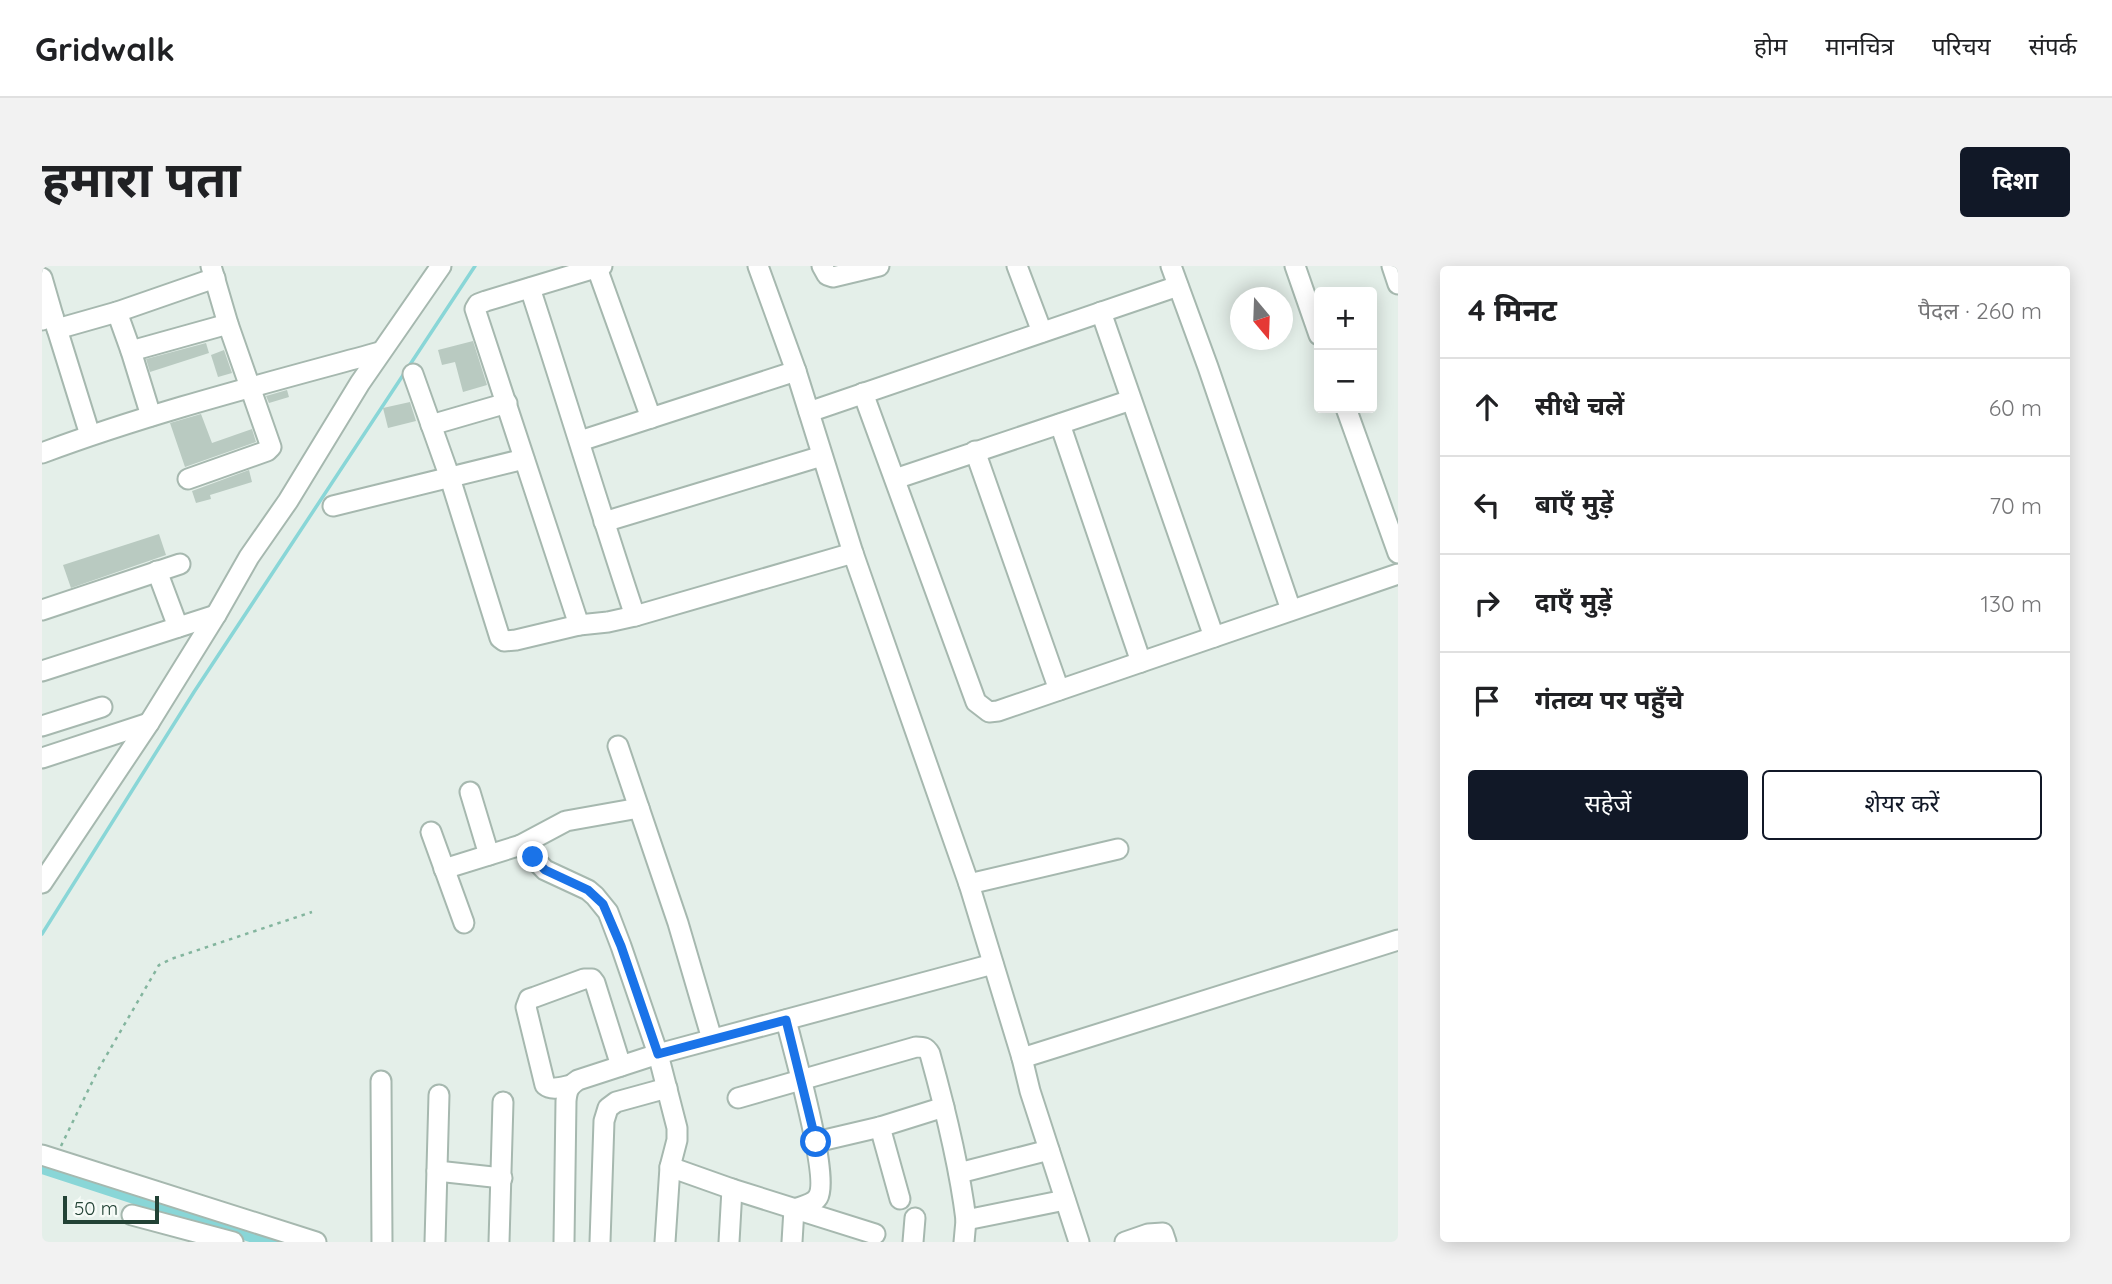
<!DOCTYPE html>
<html lang="hi">
<head>
<meta charset="utf-8">
<style>
	:root { --surface:#fff; --page:#f2f2f2; --text:#202124; --muted:#757577; --line:#e0e0e0; --accent:#111827 }
	body { margin:0; font-family:Quicksand,"Noto Sans Devanagari",sans-serif; background:var(--page); color:var(--text) }
	.controls { position:absolute; right:21px; top:21px; display:grid; overflow:hidden; border-radius:7px; box-shadow:0 4px 18px #0003 }
	.controls button { width:63px; height:63px; display:grid; place-items:center; padding:0; border:0; border-bottom:2px solid var(--line); background:var(--surface); color:var(--text); font:35px sans-serif }
	.compass { position:absolute; left:1188px; top:21px; width:63px; height:63px; border-radius:50%; background:var(--surface); box-shadow:0 4px 18px #0003; rotate:161deg }
	.scale { position:absolute; left:21px; bottom:18px; width:96px; box-sizing:border-box; padding-left:7px; border:4px solid #224235; border-top:0; font-size:19px; line-height:24px; white-space:nowrap; color:#224235; -webkit-text-stroke:5px #f6fbf7; paint-order:stroke }
	.stop { position:absolute; width:21px; height:21px; margin:-16px; border:5px solid #1a73e8; border-radius:50%; background:#fff }
	.stop.end { background:#1a73e8; border-color:#fff; box-shadow:0 2px 7px #0008 }
	.list { margin:0; padding:0; list-style:none }
	h2 { display:flex; justify-content:space-between; align-items:center; height:91px; margin:0; padding:0 28px; font-size:30px }
	h2 small { font-size:23px; font-weight:400; color:var(--muted) }
	.list li { display:grid; grid-template-columns:46px 1fr auto; gap:21px; align-items:center; box-sizing:border-box; height:98px; padding:0 28px; border-top:2px solid var(--line) }
	.list b { display:block; font-size:26px; white-space:nowrap }
	.list em { font-size:23px; font-style:normal; color:var(--muted) }
	.actions { display:flex; gap:14px; padding:21px 28px }
	.actions a { flex:1; padding:16px 0; border:2px solid var(--accent); border-radius:7px; text-align:center; font-size:24px; color:var(--accent) }
	.actions .main { background:var(--accent); color:#fff }
	.icon { flex:none; width:38px; height:38px; fill:none; stroke:currentColor; stroke-width:2; stroke-linecap:round; stroke-linejoin:round }
	.map { position:relative; flex:none; width:1356px; height:976px; overflow:hidden; border-radius:7px }
	header { display:flex; align-items:center; gap:42px; box-sizing:border-box; height:98px; padding:0 35px; background:var(--surface); border-bottom:2px solid var(--line) }
	header strong { font-size:33px }
	nav { display:flex; gap:38px; margin-inline-start:auto; font-size:24px }
	.intro { display:flex; align-items:center; justify-content:space-between; box-sizing:border-box; height:168px; padding:0 42px }
	h1 { margin:0; font-size:49px }
	.button { padding:18px 32px; border-radius:7px; background:var(--accent); color:#fff; font-size:24px; font-weight:700 }
	main { display:flex; gap:42px; padding:0 42px }
	aside { flex:1; background:var(--surface); border-radius:7px; box-shadow:0 4px 18px #0003 }
	.map>svg:first-child { display:block }
	.lines { fill:none; stroke-linecap:round; stroke-linejoin:round }
	.stream { stroke:#89d6d7; stroke-width:3.5 }
	.canal { stroke:#89d6d7; stroke-width:14 }
	.building { fill:#b9cac1 }
	.minor-casing { stroke:#a6b8af; stroke-width:23 }
	.path { stroke:#83b59e; stroke-width:2.5; stroke-dasharray:3.5 5; stroke-linecap:butt }
	.minor { stroke:#fff; stroke-width:19 }
	.route { stroke:#1a73e8; stroke-width:9 }
</style>
</head>
<body>
<header>
<strong>Gridwalk</strong>
<nav><a>होम</a><a>मानचित्र</a><a>परिचय</a><a>संपर्क</a></nav>
</header>
<div class="intro"><h1>हमारा पता</h1><a class="button">दिशा</a></div>
<main>
<div class="map">
<svg width="1356" height="976" viewBox="0 0 1356 976">
	<rect width="100%" height="100%" fill="#e4efe9"/>
	<g class="lines">
		<polyline class="stream" points="0,668 152,426 433,0"/>
		<polyline class="canal" points="0,901 230,976"/>
	</g>
	<g class="building">
		<polygon points="431,75 445,119 421,126 413,96 400,99 396,84"/>
		<polygon points="164,77 167,87 108,106 104,93"/>
		<polygon points="182,84 190,107 176,111 169,89"/>
		<polygon points="245,124 247,131 227,137 224,130"/>
		<polygon points="368,136 374,155 346,162 341,142"/>
		<polygon points="159,148 170,177 210,163 214,176 143,201 128,157"/>
		<polygon points="207,204 210,216 168,229 169,233 154,237 150,225"/>
		<polygon points="117,268 124,289 29,322 21,299"/>
	</g>
	<g class="lines">
		<defs>
			<g id="minor">
				<polyline points="716,0 754,105 811,287 927,618 980,792 988,825 1037,976"/>
				<polyline points="780,0 785,9 791,11 837,0"/>
				<polyline points="975,0 1000,66"/>
				<polyline points="1129,0 1166,101 1249,344"/>
				<polyline points="1253,0 1277,69"/>
				<polyline points="1350,0 1356,18"/>
				<polyline points="555,2 609,152"/>
				<polyline points="0,12 11,50"/>
				<path d="M488 22C524 132 557 242 593 350L811 287"/>
				<polyline points="75,46 89,85 109,150"/>
				<polyline points="1059,46 1172,371"/>
				<polyline points="0,54 11,50 48,169"/>
				<polyline points="15,63 75,46 173,12"/>
				<polyline points="89,85 186,58"/>
				<polyline points="371,108 408,212 458,372 462,375 474,374 537,359 566,356 593,350"/>
				<polyline points="821,127 934,436 947,446 956,445 1356,308"/>
				<polyline points="1304,142 1356,287"/>
				<polyline points="767,146 1136,20"/>
				<polyline points="1018,158 1099,396"/>
				<polyline points="389,159 465,137"/>
				<polyline points="538,175 754,105"/>
				<polyline points="933,185 1017,424"/>
				<path d="M0 187C110 146 225 117 338 86"/>
				<polyline points="146,213 225,185 229,181 186,58 169,0"/>
				<polyline points="853,213 1089,134"/>
				<polyline points="291,240 482,193"/>
				<polyline points="562,256 780,190"/>
				<polyline points="115,305 136,361"/>
				<polyline points="0,344 138,298"/>
				<polyline points="537,359 433,43 436,38 444,35 560,0"/>
				<polyline points="0,405 174,349"/>
				<polyline points="0,460 60,441"/>
				<polyline points="576,480 597,542"/>
				<polyline points="0,492 107,457"/>
				<polyline points="428,526 447,589"/>
				<polyline points="389,566 422,657"/>
				<polyline points="479,579 524,555 597,542 636,657 670,773"/>
				<polyline points="402,603 479,579 503,604 546,624 553,630 566,646 579,680 616,788 635,862 635,874 628,901 623,976"/>
				<polyline points="0,617 107,457 174,349 207,291 246,235 318,117 399,0"/>
				<polyline points="927,618 1076,583"/>
				<path d="M744 754C751 783 788 911 776 931 771 939 760 940 752 943L750 976"/>
				<polyline points="980,792 1356,674"/>
				<polyline points="339,815 340,976"/>
				<path d="M529 819C520 821 510 825 503 819L484 741 487 733 493 731 542 713H550L553 717 579 800"/>
				<path d="M696 832 874 781C881 781 884 781 888 788 903 842 917 897 924 954L1023 934"/>
				<polyline points="838,861 858,933"/>
				<polyline points="774,876 838,861 902,841"/>
				<polyline points="0,889 274,976"/>
				<polyline points="628,901 690,923 833,968"/>
				<polyline points="395,905 460,912"/>
				<polyline points="917,907 1007,884"/>
				<polyline points="90,949 191,976"/>
				<polyline points="393,976 397,829"/>
				<polyline points="457,976 461,836"/>
				<path d="M522 976 524 835C525 824 527 820 536 814L616 788 951 698"/>
				<polyline points="558,976 562,855 566,842 574,836 625,822"/>
				<polyline points="687,976 690,923"/>
				<polyline points="871,976 873,952"/>
				<polyline points="922,976 924,954"/>
				<polyline points="1083,976 1106,968 1121,967 1124,976"/>
			</g>
		</defs>
		<use href="#minor" class="minor-casing"/>
		<polyline class="path" points="19,880 56,804 117,699 129,693 270,646"/>
		<use href="#minor" class="minor"/>
	</g>
	<g class="lines">
		<polyline class="route" points="491,591 503,604 546,624 561,638 579,680 616,788 744,754 774,876"/>
	</g>
</svg>
<div class="controls">
<button>+</button>
<button>−</button>
</div>
<svg class="compass" viewBox="-18 -18 36 36"><path d="M0-13l5 13h-10z" fill="#e53935"/><path d="M0 13l5-13h-10z" fill="#757577"/></svg>
<div class="scale">50 m</div>
<div class="stop" style="left:774px;top:876px"></div>
<div class="stop end" style="left:491px;top:591px"></div>
</div>
<aside>
<h2>4 मिनट<small>पैदल · 260 m</small></h2>
<ul class="list">
<li><svg class="icon" aria-label="ahead" viewBox="0 0 24 24"><path d="M12 20V5M6 11l6-6 6 6"/></svg><div><b>सीधे चलें</b></div><em>60 m</em></li>
<li><svg class="icon" aria-label="left" viewBox="0 0 24 24"><path d="M17 20v-9H6M10 6l-5 5 5 5"/></svg><div><b>बाएँ मुड़ें</b></div><em>70 m</em></li>
<li><svg class="icon" aria-label="right" viewBox="0 0 24 24"><path d="M7 20v-9h11M14 6l5 5-5 5"/></svg><div><b>दाएँ मुड़ें</b></div><em>130 m</em></li>
<li><svg class="icon" aria-label="arrive" viewBox="0 0 24 24"><path d="M6 21V4h12l-3 4 3 4H6"/></svg><div><b>गंतव्य पर पहुँचे</b></div></li>
</ul>
<div class="actions"><a class="main">सहेजें</a><a>शेयर करें</a></div>
</aside>
</main>
</body>
</html>
